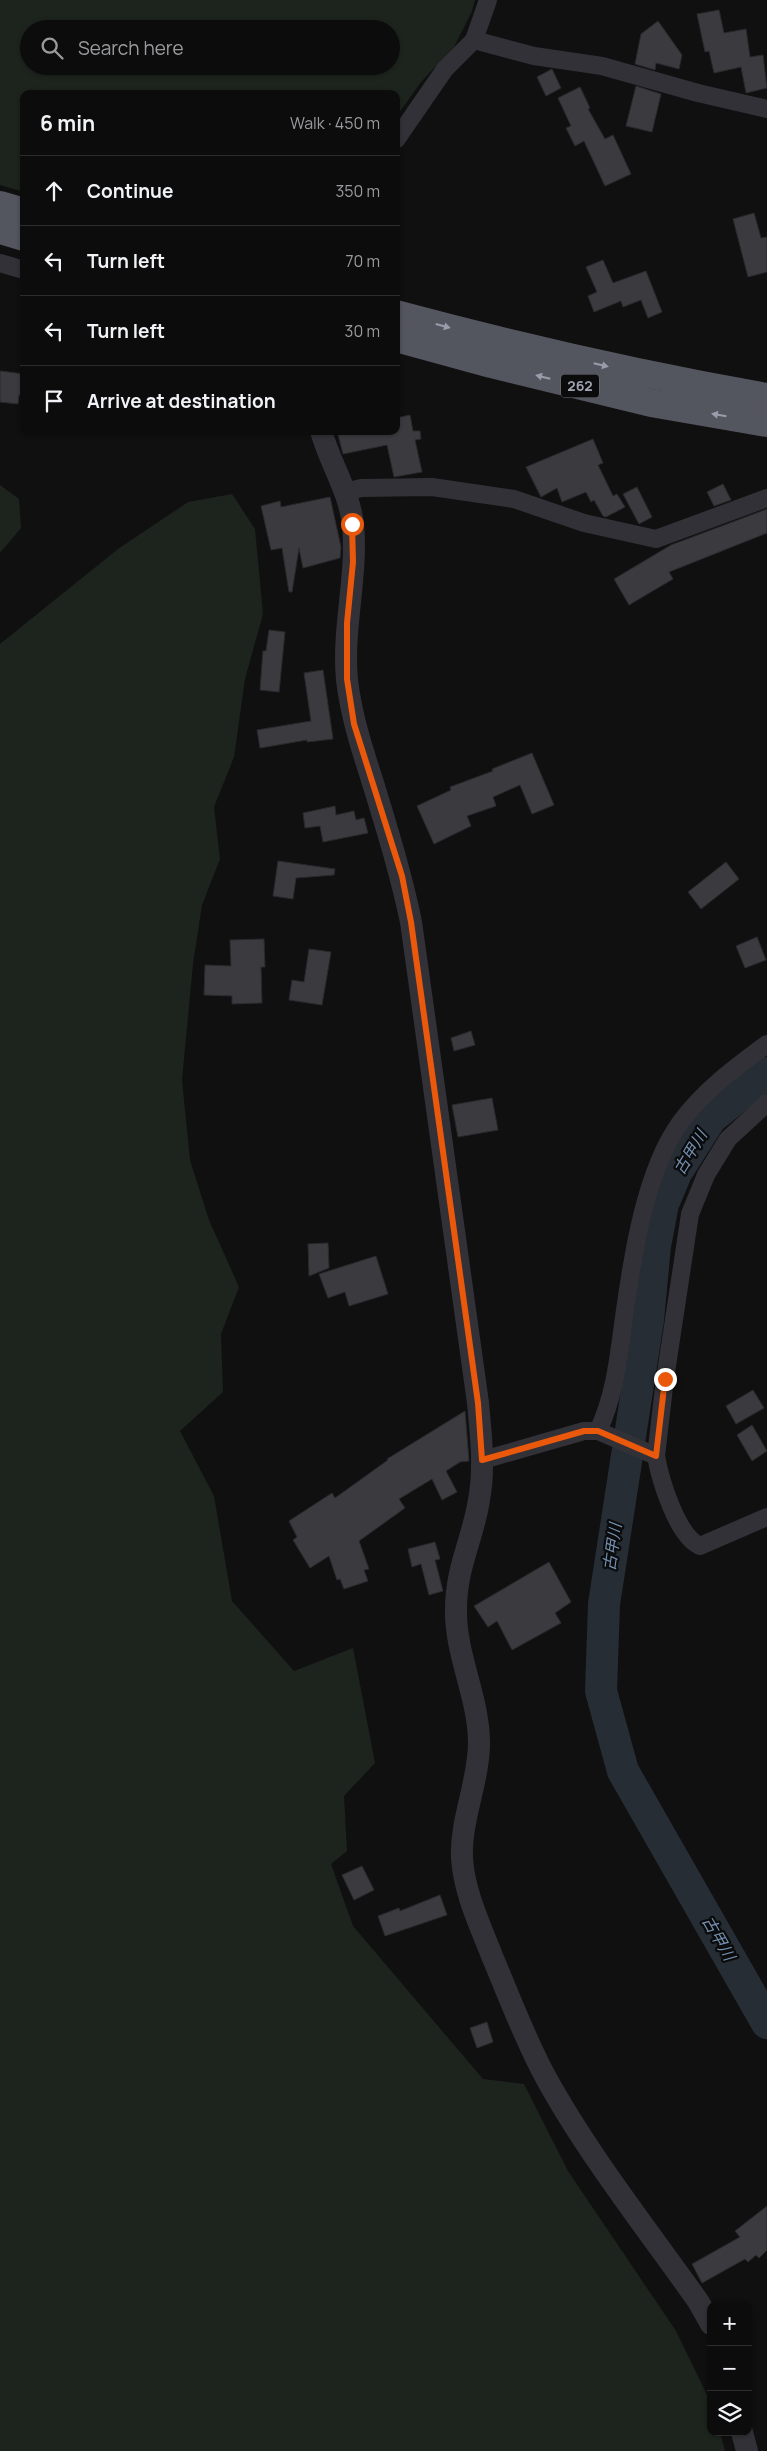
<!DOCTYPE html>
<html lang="en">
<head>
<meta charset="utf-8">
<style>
	:root { --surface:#0c0c0d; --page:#151516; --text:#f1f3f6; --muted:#9a9b9d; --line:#2c2c2e }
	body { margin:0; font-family:Manrope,"Noto Sans JP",sans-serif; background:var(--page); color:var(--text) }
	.controls { position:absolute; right:15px; bottom:15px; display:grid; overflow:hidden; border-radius:10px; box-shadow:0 1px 4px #0004 }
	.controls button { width:45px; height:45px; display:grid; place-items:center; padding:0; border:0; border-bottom:1px solid var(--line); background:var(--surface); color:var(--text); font:25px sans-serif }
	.stop { position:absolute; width:15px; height:15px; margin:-11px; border:4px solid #ea580c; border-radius:50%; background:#fff }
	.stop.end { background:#ea580c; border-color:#fff; box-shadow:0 1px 5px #0008 }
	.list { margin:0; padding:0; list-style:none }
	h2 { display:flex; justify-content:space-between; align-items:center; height:65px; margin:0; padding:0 20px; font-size:21px }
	h2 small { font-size:16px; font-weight:400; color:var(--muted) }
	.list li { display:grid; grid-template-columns:32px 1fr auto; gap:15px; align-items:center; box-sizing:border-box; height:70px; padding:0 20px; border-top:1px solid var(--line) }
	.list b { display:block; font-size:19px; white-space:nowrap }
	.list em { font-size:16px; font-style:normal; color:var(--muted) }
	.icon { flex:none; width:28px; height:28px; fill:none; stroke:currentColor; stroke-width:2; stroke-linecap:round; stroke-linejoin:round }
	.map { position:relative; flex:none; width:767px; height:2451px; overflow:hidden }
	.search { position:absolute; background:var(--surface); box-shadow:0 1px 4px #0004; left:20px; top:20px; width:380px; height:55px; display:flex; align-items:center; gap:12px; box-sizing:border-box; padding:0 18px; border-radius:28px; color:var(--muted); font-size:19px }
	.panel { position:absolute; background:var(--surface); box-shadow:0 1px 4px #0004; left:20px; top:90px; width:380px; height:345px; border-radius:10px }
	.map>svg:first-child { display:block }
	.green { fill:#1c241d; fill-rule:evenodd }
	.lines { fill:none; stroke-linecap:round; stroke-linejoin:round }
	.river { stroke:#262d35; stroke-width:32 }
	.building { fill:#3a3a3f; stroke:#2a2a2e }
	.minor { stroke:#313137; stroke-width:18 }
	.tertiary { stroke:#313137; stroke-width:22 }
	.trunk { stroke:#54565f; stroke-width:28 }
	.oneway { fill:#989dab }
	.route { stroke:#ea580c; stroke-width:6 }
	.labels { text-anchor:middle; stroke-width:4.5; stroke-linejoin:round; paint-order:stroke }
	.shield { fill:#0b0b0c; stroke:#737781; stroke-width:1 }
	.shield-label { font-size:14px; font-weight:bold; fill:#a0a5b3 }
	.water-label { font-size:16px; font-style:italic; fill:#7490b1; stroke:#0b0b0c }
</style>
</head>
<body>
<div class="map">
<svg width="767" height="2451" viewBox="0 0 767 2451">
	<rect width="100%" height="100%" fill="#101011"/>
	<g class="green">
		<path d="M0 0H475L472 11 454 47 421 82 396 117V94H24V192L0 185ZM29 29H391V66H29Z"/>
		<polygon points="0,485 19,499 21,528 0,553"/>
		<polygon points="232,494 255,529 263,614 245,679 234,757 214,807 220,859 202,905 193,964 182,1080 190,1160 209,1220 239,1287 221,1334 223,1392 180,1431 214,1496 232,1601 294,1671 353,1648 375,1763 344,1796 347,1851 331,1864 353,1926 483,2079 524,2084 568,2171 676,2331 711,2403 711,2432 720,2432 725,2451 0,2451 0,644 118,549 188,502"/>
	</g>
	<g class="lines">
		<polyline class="river" points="767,1073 711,1118 676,1173 663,1204 655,1246 648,1320 604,1604 601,1691 623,1771 767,2023"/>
	</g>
	<g class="building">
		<polygon points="719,10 724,33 746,29 750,57 763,55 767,88 746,93 741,67 714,73 709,51 705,52 697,14"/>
		<polygon points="658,21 682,55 679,69 656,63 655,70 635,64 641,34"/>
		<polygon points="552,69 561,88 546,96 537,77"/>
		<polygon points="636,86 661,94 652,132 626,126"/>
		<polygon points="580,87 590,108 588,109 605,139 613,135 631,174 605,186 584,141 575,146 566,128 571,126 558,98"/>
		<polygon points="754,213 761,238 767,237 767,272 748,277 733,219"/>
		<polygon points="603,260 613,283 646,271 662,312 648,318 641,300 623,307 621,301 594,312 588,296 597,292 586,267"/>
		<polygon points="0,371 24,374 24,396 19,395 18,404 0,402"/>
		<polygon points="410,415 413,431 420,431 421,439 415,440 422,472 394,477 387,445 343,454 337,431 396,431 396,418"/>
		<polygon points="593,439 603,463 598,465 613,496 617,494 625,507 606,517 603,516 594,500 591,502 586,492 562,502 557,488 541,497 526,467"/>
		<polygon points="723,484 731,500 714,506 707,492"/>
		<polygon points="637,487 652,517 639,524 623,494"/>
		<polygon points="330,497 341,547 340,558 303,568 299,548 292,592 289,592 282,548 271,550 261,506 280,501 281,507"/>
		<polygon points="767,509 767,533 669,572 673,579 629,605 614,579 671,545"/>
		<polygon points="269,630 285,632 279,692 260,690 263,651 266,651"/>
		<polygon points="323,670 333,739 307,742 307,740 260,748 257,730 311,721 304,673"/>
		<polygon points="532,753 554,805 532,814 520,785 493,797 496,806 467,816 471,826 434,844 417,806 451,790 450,787 493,771 492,769"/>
		<polygon points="335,806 336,815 354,811 356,820 364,818 368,833 323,842 320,826 305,828 303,813"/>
		<polygon points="278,861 335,869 334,875 296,878 293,899 273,896"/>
		<polygon points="726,862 739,879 701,909 688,892"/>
		<polygon points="757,937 766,960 745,968 736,946"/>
		<polygon points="264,939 265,967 261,967 262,1003 232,1004 232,996 204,995 205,965 231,966 230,940"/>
		<polygon points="309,949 331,952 322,1005 289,1000 292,980 304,982"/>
		<polygon points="471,1031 475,1045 454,1051 451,1038"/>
		<polygon points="492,1098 498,1130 458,1137 452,1105"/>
		<polygon points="328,1243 329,1268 309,1276 308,1244"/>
		<polygon points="376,1256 388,1294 349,1306 345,1292 328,1298 319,1274"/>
		<polygon points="753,1390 764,1408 736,1424 726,1406"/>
		<polygon points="465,1411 469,1461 460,1462 446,1471 457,1492 442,1500 432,1479 399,1499 405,1508 359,1541 369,1569 364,1570 368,1581 344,1589 340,1579 337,1580 329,1556 310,1568 293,1540 297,1537 289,1521 332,1493 335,1498 388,1460 387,1459"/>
		<polygon points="752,1425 767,1451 752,1461 737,1435"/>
		<polygon points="435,1542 440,1559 435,1560 443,1591 429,1595 421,1564 412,1567 408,1549"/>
		<polygon points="549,1562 571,1602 555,1613 561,1623 512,1650 497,1621 488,1627 474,1606"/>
		<polygon points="362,1866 374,1890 354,1900 342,1875"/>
		<polygon points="440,1895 447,1915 385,1936 378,1916 399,1908 400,1911"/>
		<polygon points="487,2022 493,2042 477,2048 470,2028"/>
		<polygon points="767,2206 767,2250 759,2258 756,2255 748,2262 745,2259 702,2283 692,2264 740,2237 735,2231"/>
	</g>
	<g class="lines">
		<g class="minor">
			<polyline points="474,40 534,56 602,66 698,93 767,109"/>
			<polyline points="396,140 445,69 474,40 488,0"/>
			<polyline points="0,263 24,270"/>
			<polyline points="345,492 361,488 432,487 514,499 584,523 656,539 767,498"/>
			<path d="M598 1431C616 1393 619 1352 625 1310 633 1253 646 1170 680 1123 703 1091 736 1067 767 1044"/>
			<polyline points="656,1456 665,1379 690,1214 706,1175 728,1139 767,1103"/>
			<path d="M483 1460 584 1431H598L656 1456C660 1479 677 1536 700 1546L767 1517"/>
		</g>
		<g class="tertiary">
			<path d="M321 431C330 463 349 491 353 524 358 576 342 628 347 680 351 715 362 749 373 783 387 829 401 874 411 922L478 1403C481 1436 485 1468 479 1500 473 1539 456 1567 456 1609 455 1655 479 1697 479 1743 479 1781 460 1821 462 1858 464 1892 480 1925 492 1956 509 1996 524 2037 545 2076 587 2153 647 2229 698 2301L711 2324"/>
			<polyline points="742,2432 747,2451"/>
		</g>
		<g class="trunk">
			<polyline points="0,205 24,212"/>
			<polyline points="0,230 24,237"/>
			<path d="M396 314C519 347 642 375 767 397"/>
			<polyline points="396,338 491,364 651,403 767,423"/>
		</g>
	</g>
	<defs><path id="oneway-solid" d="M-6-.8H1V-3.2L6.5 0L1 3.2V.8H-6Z" transform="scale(1.25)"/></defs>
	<g class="oneway">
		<use href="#oneway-solid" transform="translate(443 326) rotate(15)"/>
		<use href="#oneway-solid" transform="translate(601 365) rotate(13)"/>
		<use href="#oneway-solid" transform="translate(543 377) rotate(-166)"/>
		<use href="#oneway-solid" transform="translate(719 415) rotate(-170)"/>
	</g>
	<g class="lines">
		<polyline class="route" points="352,524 353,562 347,623 347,679 354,724 402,876 411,922 478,1403 482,1460 584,1431 598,1431 656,1456 665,1379"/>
	</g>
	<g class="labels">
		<rect class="shield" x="561" y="374.5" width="38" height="23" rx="4"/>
		<g class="shield-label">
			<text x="580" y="391">262</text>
		</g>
		<g class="water-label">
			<text transform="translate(690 1152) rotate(-59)" y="6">古甲川</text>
			<text transform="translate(612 1547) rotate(-82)" y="6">古甲川</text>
			<text transform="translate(719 1938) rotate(60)" y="6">古甲川</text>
		</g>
	</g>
</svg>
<div class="controls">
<button>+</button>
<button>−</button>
<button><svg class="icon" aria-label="layers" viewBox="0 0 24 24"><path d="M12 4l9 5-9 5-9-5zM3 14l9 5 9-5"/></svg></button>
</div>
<div class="stop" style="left:352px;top:524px"></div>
<div class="stop end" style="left:665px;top:1379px"></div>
<div class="search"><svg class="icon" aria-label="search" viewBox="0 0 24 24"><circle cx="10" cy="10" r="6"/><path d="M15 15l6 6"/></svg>Search here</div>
<section class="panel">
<h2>6 min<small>Walk · 450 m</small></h2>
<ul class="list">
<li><svg class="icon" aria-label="ahead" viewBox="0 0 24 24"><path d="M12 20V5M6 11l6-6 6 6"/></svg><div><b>Continue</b></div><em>350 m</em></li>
<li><svg class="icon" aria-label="left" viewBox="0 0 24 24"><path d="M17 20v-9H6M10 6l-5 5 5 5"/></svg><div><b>Turn left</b></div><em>70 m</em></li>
<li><svg class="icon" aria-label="left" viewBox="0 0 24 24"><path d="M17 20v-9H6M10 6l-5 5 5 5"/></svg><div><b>Turn left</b></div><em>30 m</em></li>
<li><svg class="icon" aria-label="arrive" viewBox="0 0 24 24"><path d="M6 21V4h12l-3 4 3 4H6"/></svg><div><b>Arrive at destination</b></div></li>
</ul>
</section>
</div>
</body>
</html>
